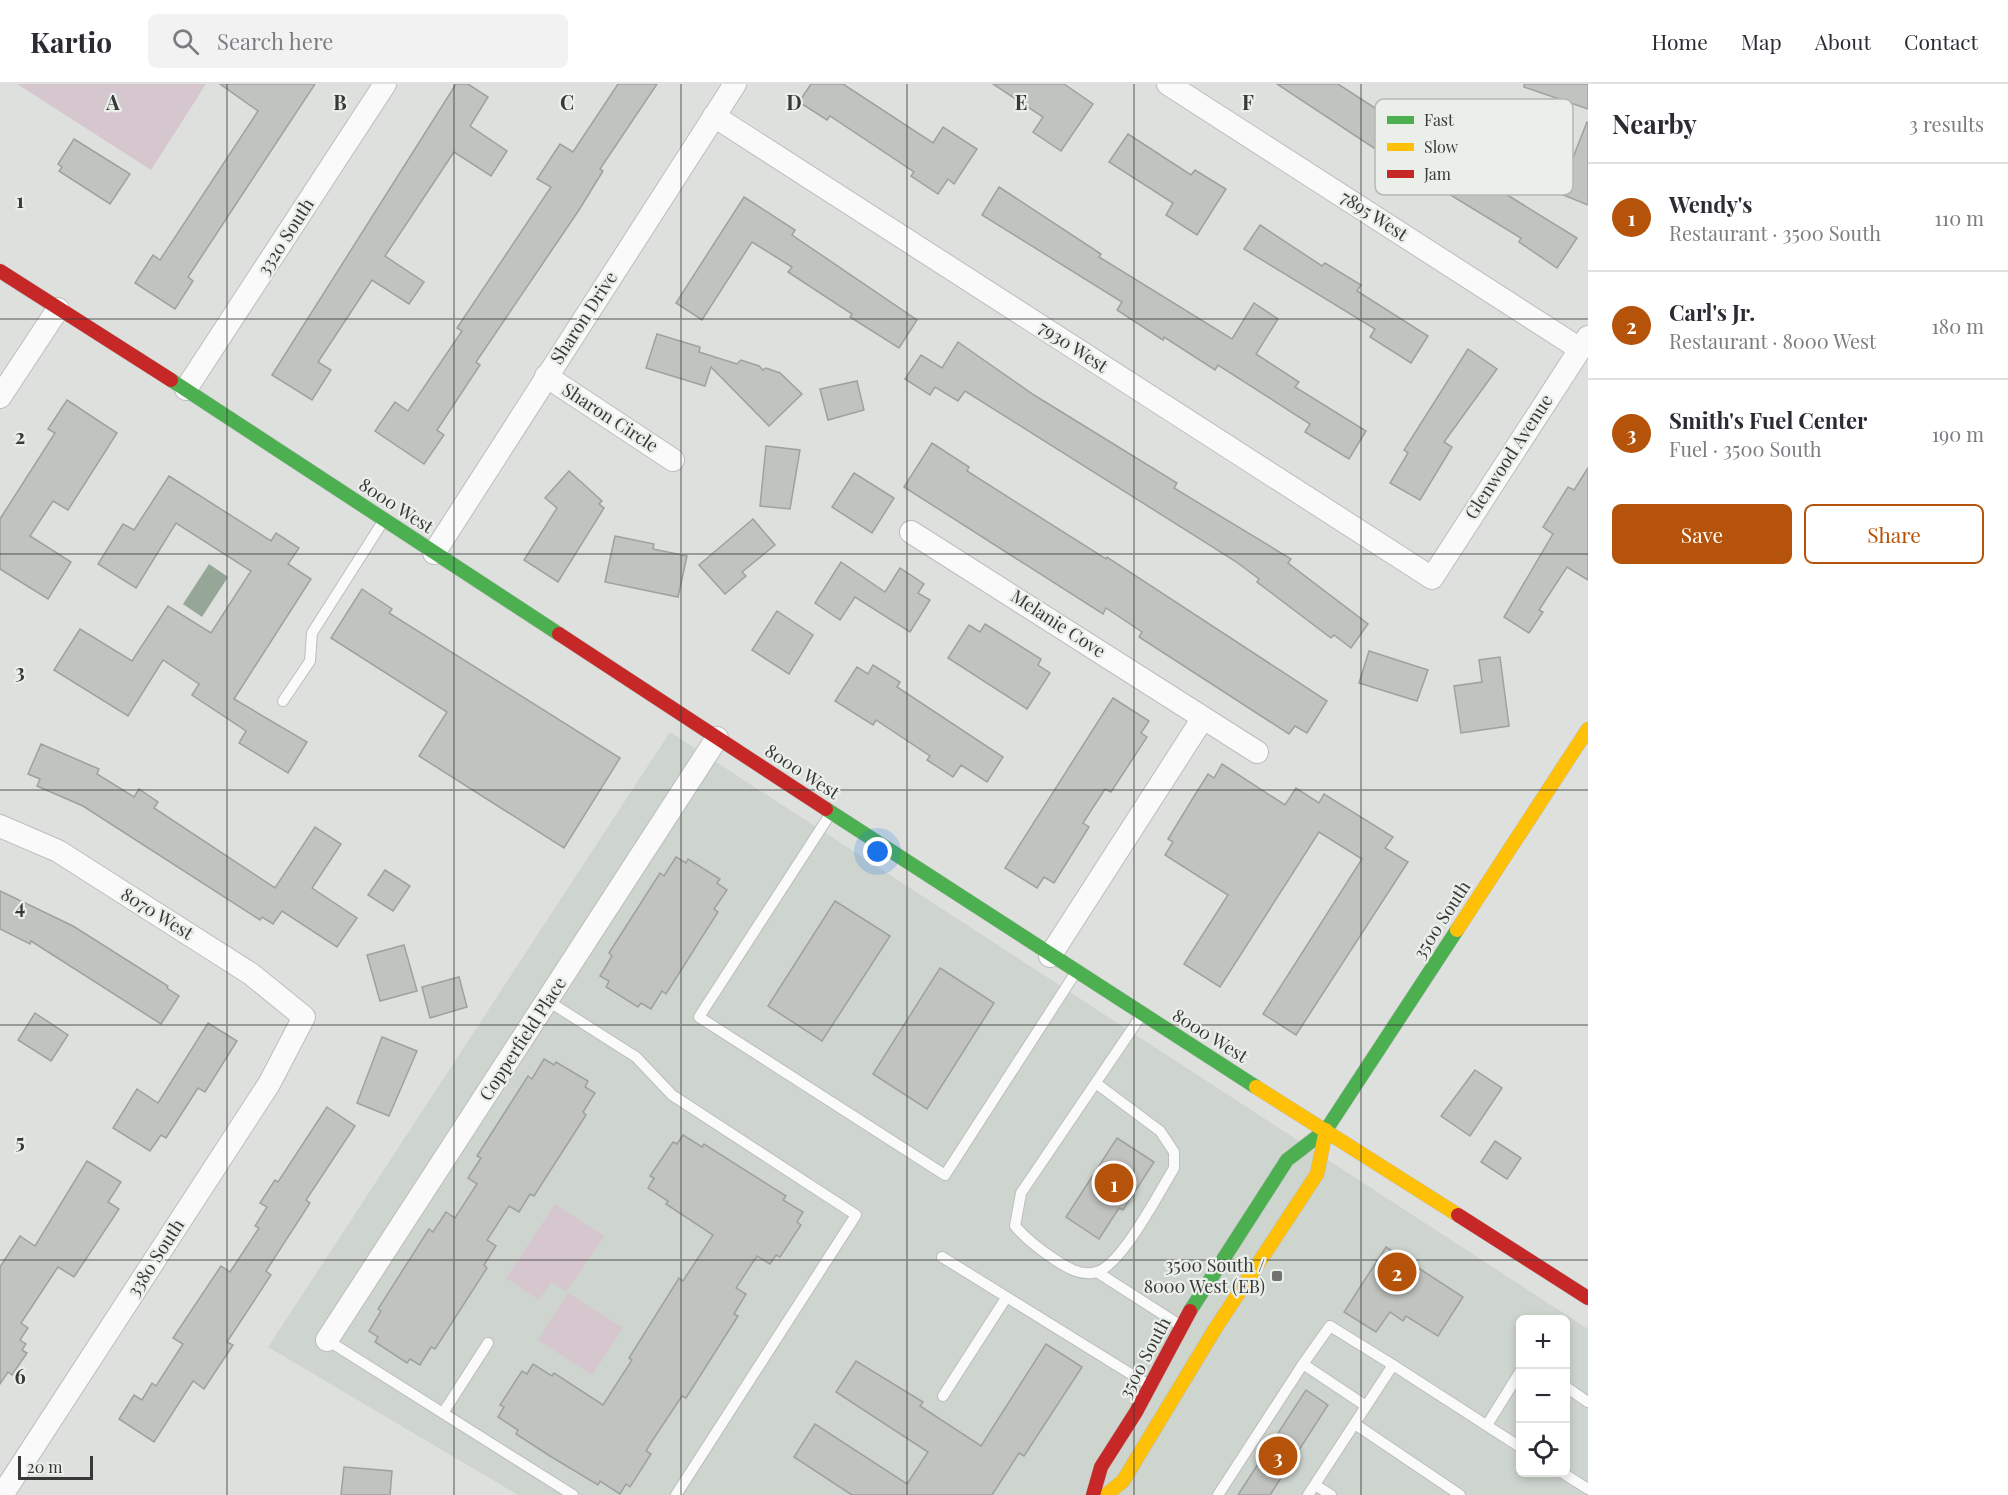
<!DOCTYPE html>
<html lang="en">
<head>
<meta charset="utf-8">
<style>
	:root { --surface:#fff; --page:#f2f2f3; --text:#2b2b33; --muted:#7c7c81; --line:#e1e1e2; --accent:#b45309 }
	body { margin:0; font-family:"Playfair Display",serif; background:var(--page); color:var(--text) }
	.controls { position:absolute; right:18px; bottom:18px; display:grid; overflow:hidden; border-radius:9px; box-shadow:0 3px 9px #0003 }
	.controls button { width:54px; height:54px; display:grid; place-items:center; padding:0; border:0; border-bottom:2px solid var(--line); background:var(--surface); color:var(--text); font:30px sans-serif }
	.scale { position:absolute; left:18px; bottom:15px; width:75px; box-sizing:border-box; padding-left:6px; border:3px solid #373837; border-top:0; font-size:16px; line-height:21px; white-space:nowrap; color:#373837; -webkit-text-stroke:4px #eaefea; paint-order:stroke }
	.you { position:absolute; left:878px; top:768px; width:21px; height:21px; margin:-15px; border:4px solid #fff; border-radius:50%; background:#1a73e8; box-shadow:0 0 0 9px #1a73e833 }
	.badge { display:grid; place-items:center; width:39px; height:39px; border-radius:50%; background:var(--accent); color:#fff; font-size:20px; font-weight:700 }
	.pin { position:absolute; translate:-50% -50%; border:3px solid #fff; box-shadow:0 2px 6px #0006 }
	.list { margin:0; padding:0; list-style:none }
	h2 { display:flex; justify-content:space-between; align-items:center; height:78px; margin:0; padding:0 24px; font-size:26px }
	h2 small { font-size:20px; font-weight:400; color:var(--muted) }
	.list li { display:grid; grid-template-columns:39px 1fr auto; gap:18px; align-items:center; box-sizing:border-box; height:108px; padding:0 24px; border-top:2px solid var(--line) }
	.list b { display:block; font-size:22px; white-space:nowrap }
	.list p { margin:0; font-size:20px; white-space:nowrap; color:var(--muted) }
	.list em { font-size:20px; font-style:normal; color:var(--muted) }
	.actions { display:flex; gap:12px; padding:18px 24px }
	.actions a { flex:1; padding:14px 0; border:2px solid var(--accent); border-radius:9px; text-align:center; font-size:21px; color:var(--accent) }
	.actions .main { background:var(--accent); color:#fff }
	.icon { flex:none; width:33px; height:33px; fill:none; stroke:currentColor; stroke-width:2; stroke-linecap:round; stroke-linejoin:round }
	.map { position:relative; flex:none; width:1588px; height:1411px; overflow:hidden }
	header { display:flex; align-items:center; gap:36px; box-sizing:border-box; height:84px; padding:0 30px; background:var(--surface); border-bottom:2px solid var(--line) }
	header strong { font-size:28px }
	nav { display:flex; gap:33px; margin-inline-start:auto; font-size:21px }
	.search { width:420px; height:54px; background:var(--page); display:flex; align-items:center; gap:15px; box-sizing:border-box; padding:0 21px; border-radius:9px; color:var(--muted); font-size:22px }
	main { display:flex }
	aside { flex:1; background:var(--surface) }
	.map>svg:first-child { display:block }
	.built { fill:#ced4ce; fill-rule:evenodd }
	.green { fill:#d6c7cf }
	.water { fill:#96a797 }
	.building { fill:#c1c3c1; stroke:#9fa19f; stroke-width:1.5 }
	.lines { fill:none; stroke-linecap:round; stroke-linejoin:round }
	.lane-casing { stroke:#bcbdbc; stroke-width:12 }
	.street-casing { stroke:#bcbdbc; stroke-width:24 }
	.fast-casing { stroke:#bcbdbc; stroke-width:15 }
	.slow-casing { stroke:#bcbdbc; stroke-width:15 }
	.jam-casing { stroke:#bcbdbc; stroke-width:15 }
	.lane { stroke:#fafafa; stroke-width:10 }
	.street { stroke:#fafafa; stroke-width:22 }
	.fast { stroke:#4caf50; stroke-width:14 }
	.slow { stroke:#ffc107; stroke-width:14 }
	.jam { stroke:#c62828; stroke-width:14 }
	.grid { fill:none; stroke:#373837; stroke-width:1.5; stroke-opacity:0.55 }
	.poi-dot { fill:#717371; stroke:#eaefea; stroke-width:2 }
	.labels { text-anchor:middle; stroke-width:4.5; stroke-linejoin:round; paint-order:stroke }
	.street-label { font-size:18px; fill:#373837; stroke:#eaefea }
	.poi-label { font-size:18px; fill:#373837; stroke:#eaefea; text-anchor:end }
	.key { fill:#eaefea; stroke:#b4b8b4; stroke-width:1.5 }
	.key-label { font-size:16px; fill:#373837 }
	.grid-label { font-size:20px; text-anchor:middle; font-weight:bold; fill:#373837; stroke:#eaefea; stroke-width:4.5; stroke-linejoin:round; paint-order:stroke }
</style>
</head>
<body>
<header>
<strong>Kartio</strong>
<div class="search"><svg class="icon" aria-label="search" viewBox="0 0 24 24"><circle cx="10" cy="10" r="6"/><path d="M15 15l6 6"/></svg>Search here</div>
<nav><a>Home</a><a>Map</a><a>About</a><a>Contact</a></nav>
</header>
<main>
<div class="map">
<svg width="1588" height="1411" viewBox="0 0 1588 1411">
	<rect width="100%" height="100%" fill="#dee0de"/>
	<path class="built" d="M670 648 1588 1245V1411H518L268 1263ZM1520 1236H1566V1388H1520Z"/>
	<g class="green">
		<polygon points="17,0 206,0 151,86"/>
		<polygon points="555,1120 604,1152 566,1208 551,1198 539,1216 506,1194"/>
		<polygon points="568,1209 623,1244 592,1291 538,1256"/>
	</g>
	<polygon class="water" points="209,480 228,493 202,533 183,520"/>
	<g class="building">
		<polygon points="220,0 315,0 188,193 193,197 175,225 135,199 153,171 160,176 258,27"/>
		<polygon points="456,0 468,0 488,13 470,42 507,67 491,92 454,68 385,172 424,198 409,220 372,196 318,278 331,286 312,316 272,291"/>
		<polygon points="618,0 657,0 600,85 603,87 579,126 476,278 480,281 437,346 444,351 424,380 375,347 395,318 408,327 462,247 457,244 551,103 537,95 560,60 573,68"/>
		<polygon points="811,0 843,0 933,59 943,43 977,65 954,100 948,95 938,110 911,92 914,88 830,32 827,36 799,18"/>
		<polygon points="993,0 1064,0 1093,20 1061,67 1033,48 1043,33"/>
		<polygon points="1277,0 1338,0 1443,68 1441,70 1577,154 1557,184 1519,158 1521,154 1377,66"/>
		<polygon points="1524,0 1588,0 1588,25 1524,3"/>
		<polygon points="1587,38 1588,38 1588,121 1561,110 1567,95 1565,94"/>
		<polygon points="1128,50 1191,91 1195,86 1226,105 1197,151 1166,131 1173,119 1109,78"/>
		<polygon points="74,55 130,90 110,120 59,87 62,83 58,80"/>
		<polygon points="999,103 1101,170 1099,173 1232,255 1254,219 1278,235 1256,270 1299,298 1295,303 1366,347 1349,375 1305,348 1310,340 1218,281 1215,286 1164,253 1163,256 1117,226 1122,218 982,131"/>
		<polygon points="744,113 795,146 792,151 917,236 899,264 850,233 852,230 788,188 792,183 752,158 702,236 676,219"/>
		<polygon points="1260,141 1322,182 1325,179 1361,201 1357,207 1428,252 1411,279 1370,253 1375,245 1244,165"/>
		<polygon points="657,250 700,263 699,268 737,280 741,276 759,282 763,286 766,284 780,289 802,310 769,342 711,283 705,302 646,284"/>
		<polygon points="958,258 1034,311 1177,399 1174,404 1291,475 1288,479 1368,540 1351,564 1334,551 1331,554 1257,498 1259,495 1235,477 965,307 958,317 935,303 930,311 905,295 921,271 942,284"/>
		<polygon points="1468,265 1497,285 1444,358 1452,363 1420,416 1390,399 1408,369 1404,366"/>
		<polygon points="857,297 864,326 828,336 820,305"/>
		<polygon points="67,316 117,349 68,426 53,417 30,452 71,478 48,515 0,485 0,435 55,349 48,345"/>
		<polygon points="932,359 969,383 967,387 1106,475 1107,473 1327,617 1307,649 1295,642 1289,650 1139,553 1142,548 1106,524 1103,530 904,403"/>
		<polygon points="766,362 800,366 790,425 760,422"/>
		<polygon points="1588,384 1588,496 1567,483 1539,526 1543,528 1529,549 1504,533 1553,450 1543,443 1568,403 1574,406"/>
		<polygon points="569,387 602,417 599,420 604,424 558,498 524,476 557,424 545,414"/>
		<polygon points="854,389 894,414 872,449 832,423"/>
		<polygon points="169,392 271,457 276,449 299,464 288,480 311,495 234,615 307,658 288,689 239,659 246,647 192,611 199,600 163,576 128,632 54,586 80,545 132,577 168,522 211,549 251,487 176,439 136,504 98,480 123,440 134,446"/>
		<polygon points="753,435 775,461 742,488 746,492 725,510 699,481"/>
		<polygon points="615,452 654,460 653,465 687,472 678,513 605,498"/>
		<polygon points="841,478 885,508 900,484 924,500 918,509 930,516 910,548 855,513 840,536 815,519"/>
		<polygon points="362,505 392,525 389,529 620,674 564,764 419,672 447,628 331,554"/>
		<polygon points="777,527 813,551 789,590 752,566"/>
		<polygon points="985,540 1041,575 1038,581 1050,589 1027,625 948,574 969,541 980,548"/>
		<polygon points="1369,567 1428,586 1417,617 1359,599"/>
		<polygon points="1500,573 1509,642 1461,649 1454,602 1482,598 1479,576"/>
		<polygon points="873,581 900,598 897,603 1003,673 987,698 961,681 953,693 927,676 930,672 876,636 873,641 835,617 857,583 868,590"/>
		<polygon points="1113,614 1149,637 1141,649 1147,653 1111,708 1105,705 1083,739 1089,743 1054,799 1044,793 1037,804 1005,784"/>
		<polygon points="41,660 99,685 97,690 134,713 139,705 158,718 154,724 275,804 315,743 341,760 312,804 357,834 337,863 282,827 273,840 262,833 260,836 83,722 37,702 40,695 28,690"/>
		<polygon points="1222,680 1285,721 1296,704 1319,719 1324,710 1393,753 1385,764 1408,778 1296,951 1263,930 1362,775 1319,748 1220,903 1184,880 1228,811 1165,771 1173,758 1168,755 1193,714 1208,690 1214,694"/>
		<polygon points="676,773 686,779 688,775 720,795 717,799 727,806 714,825 718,828 666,910 662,907 651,925 641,919 638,923 606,903 609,897 600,892 612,872 609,869 660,789 664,792"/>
		<polygon points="385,786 410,802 393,827 368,811"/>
		<polygon points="0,807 73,842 168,902 167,904 179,912 161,940 31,857 30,860 0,845"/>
		<polygon points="835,817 890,852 822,957 768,922"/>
		<polygon points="404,861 417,907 380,917 367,871"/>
		<polygon points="940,884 994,919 927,1025 873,990"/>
		<polygon points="459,893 467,923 430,934 422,903"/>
		<polygon points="35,929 68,951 51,977 18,956"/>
		<polygon points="208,939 237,957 205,1008 198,1004 166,1054 161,1051 150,1067 113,1044 137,1005 158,1019"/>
		<polygon points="382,953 417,967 389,1032 357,1019"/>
		<polygon points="544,975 554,981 556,978 588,997 585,1003 595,1009 583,1028 586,1031 534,1112 530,1110 519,1128 509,1122 487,1156 496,1162 484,1181 487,1184 435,1265 431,1263 420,1281 410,1275 407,1279 375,1258 378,1253 369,1247 381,1227 378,1225 429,1145 433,1148 446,1128 455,1134 477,1100 468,1094 481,1074 477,1072 528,992 532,995"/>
		<polygon points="1475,986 1502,1004 1470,1052 1441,1032"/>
		<polygon points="327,1023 355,1042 306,1116 310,1119 266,1187 271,1191 227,1258 233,1261 204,1305 193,1297 154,1358 119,1335 134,1311 142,1316 152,1299 156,1302 183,1260 173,1254 221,1182 230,1188 259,1144 255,1142 267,1123 260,1119 275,1096 278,1098"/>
		<polygon points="683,1051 702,1063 704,1060 786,1112 783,1116 803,1128 797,1138 801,1141 780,1173 776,1171 770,1180 757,1172 736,1204 746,1210 734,1230 738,1232 686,1314 682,1312 652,1357 646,1367 651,1370 630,1403 626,1400 620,1410 600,1397 598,1401 550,1372 516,1350 518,1346 498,1333 504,1323 500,1321 522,1287 527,1290 533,1280 552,1292 554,1289 603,1321 632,1276 629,1274 679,1194 683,1197 713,1151 666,1120 668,1117 648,1104 654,1094 650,1092 673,1058 677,1060"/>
		<polygon points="1117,1054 1154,1078 1123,1126 1119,1124 1099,1155 1066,1133"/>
		<polygon points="1495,1057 1521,1074 1507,1095 1481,1078"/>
		<polygon points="87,1077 121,1098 108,1118 119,1125 74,1193 58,1183 21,1239 28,1244 20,1256 26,1260 22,1266 27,1269 12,1291 8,1288 0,1300 0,1183 20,1152 35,1162"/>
		<polygon points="1386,1163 1463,1213 1438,1252 1406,1232 1403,1237 1390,1228 1376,1248 1344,1228"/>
		<polygon points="1046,1260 1082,1283 1024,1372 1019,1369 992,1411 852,1411 794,1373 815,1340 907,1400 928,1368 836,1308 856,1277 923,1318 920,1322 981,1362"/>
		<polygon points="1306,1306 1328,1321 1270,1411 1238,1411"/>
		<polygon points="344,1383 392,1387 390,1411 341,1411"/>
	</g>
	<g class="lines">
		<defs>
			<g id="lane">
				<polyline points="283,617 310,577 312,549 382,439"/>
				<polyline points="829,732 699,933 945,1091 1074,891"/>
				<polyline points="548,917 636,973 672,1011 856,1131 676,1411"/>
				<path d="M1097 1000 1160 1047 1174 1068V1084C1159 1109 1122 1180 1097 1188 1081 1193 1066 1183 1054 1175 1039 1165 1027 1156 1015 1142L1021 1109 1141 932"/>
				<polyline points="942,1173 1147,1300"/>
				<polyline points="1097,1188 1178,1240"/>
				<polyline points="327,1256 573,1411"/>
				<polyline points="1303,1280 1330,1242 1393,1281"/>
				<polyline points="1566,1303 1588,1318"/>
				<polyline points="943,1312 1006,1214"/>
				<polyline points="443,1329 488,1259"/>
				<polyline points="1355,1340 1460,1411"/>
				<polyline points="1487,1341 1520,1288"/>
				<polyline points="1561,1388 1588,1405"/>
				<polyline points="1315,1401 1331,1411"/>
				<polyline points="1218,1411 1303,1280 1366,1322"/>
				<polyline points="1308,1411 1393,1281 1520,1363"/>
			</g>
			<g id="street">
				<polyline points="1168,0 1580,265"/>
				<polyline points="714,32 1432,494 1588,253"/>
				<polyline points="546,292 673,376"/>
				<polyline points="186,305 385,0"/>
				<polyline points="0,313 58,225"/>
				<polyline points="911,448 1257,668"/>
				<polyline points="434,469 735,0"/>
				<polyline points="0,742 58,767 251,890 304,933 269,1000 2,1411"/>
				<polyline points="1050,872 1203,634"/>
				<polyline points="327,1256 717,654"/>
			</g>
			<g id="fast">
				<polyline points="171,296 559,550"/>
				<polyline points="826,725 1256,1003"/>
				<polyline points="1190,1227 1287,1076 1326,1046 1457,846"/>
			</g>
			<g id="slow">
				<polyline points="1457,846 1588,645"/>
				<polyline points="1256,1003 1458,1131"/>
				<polyline points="1106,1411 1123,1397 1215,1245 1317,1090 1326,1046"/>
			</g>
			<g id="jam">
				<polyline points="0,187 171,296"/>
				<polyline points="559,550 826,725"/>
				<polyline points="1458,1131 1588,1214"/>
				<polyline points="1093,1411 1101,1383 1136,1328 1190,1227"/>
			</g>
		</defs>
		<use href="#lane" class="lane-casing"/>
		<use href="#street" class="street-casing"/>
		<use href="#fast" class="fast-casing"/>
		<use href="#slow" class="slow-casing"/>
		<use href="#jam" class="jam-casing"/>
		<use href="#lane" class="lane"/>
		<use href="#street" class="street"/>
		<use href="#fast" class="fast"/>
		<use href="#slow" class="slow"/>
		<use href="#jam" class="jam"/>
	</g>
	<path class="grid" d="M227 0V1411M454 0V1411M681 0V1411M907 0V1411M1134 0V1411M1361 0V1411M0 235H1588M0 470H1588M0 706H1588M0 941H1588M0 1176H1588"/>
	<rect class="poi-dot" x="1271" y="1186" width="12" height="12" rx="3"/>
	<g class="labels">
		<g class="street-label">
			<text transform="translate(1374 132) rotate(33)" y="6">7895 West</text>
			<text transform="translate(286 153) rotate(-57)" y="6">3320 South</text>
			<text transform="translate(584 234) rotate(-57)" y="6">Sharon Drive</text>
			<text transform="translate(1073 263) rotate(33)" y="6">7930 West</text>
			<text transform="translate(610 334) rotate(33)" y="6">Sharon Circle</text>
			<text transform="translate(1509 373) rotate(-57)" y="6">Glenwood Avenue</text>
			<text transform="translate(396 422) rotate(33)" y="6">8000 West</text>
			<text transform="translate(1058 540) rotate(33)" y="6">Melanie Cove</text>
			<text transform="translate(802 688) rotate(33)" y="6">8000 West</text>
			<text transform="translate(157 830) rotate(32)" y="6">8070 West</text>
			<text transform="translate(1442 836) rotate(-57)" y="6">3500 South</text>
			<text transform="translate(1210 952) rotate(32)" y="6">8000 West</text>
			<text transform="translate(523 955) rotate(-57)" y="6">Copperfield Place</text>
			<text transform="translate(156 1174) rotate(-57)" y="6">3380 South</text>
			<text transform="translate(1145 1274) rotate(-62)" y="6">3500 South</text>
		</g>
		<g class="poi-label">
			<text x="1265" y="1188">3500 South /<tspan x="1265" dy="21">8000 West (EB)</tspan></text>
		</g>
	</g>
	<rect x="1375" y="15" width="198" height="96" rx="9" class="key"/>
	<rect x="1387" y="32" width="27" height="8" fill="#4caf50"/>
	<rect x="1387" y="59" width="27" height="8" fill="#ffc107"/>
	<rect x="1387" y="86" width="27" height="8" fill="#c62828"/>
	<g class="key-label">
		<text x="1424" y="42">Fast</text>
		<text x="1424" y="69">Slow</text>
		<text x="1424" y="96">Jam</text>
	</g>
	<g class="grid-label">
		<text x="113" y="26">A</text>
		<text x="340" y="26">B</text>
		<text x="567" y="26">C</text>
		<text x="794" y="26">D</text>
		<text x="1021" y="26">E</text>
		<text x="1248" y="26">F</text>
		<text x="20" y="124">1</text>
		<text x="20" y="360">2</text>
		<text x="20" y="595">3</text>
		<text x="20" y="830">4</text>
		<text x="20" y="1065">5</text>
		<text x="20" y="1300">6</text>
	</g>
</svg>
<div class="controls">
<button>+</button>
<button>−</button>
<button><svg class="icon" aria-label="locate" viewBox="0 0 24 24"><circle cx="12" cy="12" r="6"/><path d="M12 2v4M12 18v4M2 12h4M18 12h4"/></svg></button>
</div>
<div class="scale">20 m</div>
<div class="you"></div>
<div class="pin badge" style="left:1114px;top:1099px">1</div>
<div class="pin badge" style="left:1397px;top:1188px">2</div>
<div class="pin badge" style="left:1278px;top:1372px">3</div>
</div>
<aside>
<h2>Nearby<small>3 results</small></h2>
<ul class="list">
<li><span class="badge">1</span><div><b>Wendy's</b><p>Restaurant · 3500 South</p></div><em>110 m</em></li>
<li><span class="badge">2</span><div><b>Carl's Jr.</b><p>Restaurant · 8000 West</p></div><em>180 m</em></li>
<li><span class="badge">3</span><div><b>Smith's Fuel Center</b><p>Fuel · 3500 South</p></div><em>190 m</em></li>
</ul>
<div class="actions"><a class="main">Save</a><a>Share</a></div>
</aside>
</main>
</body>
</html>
